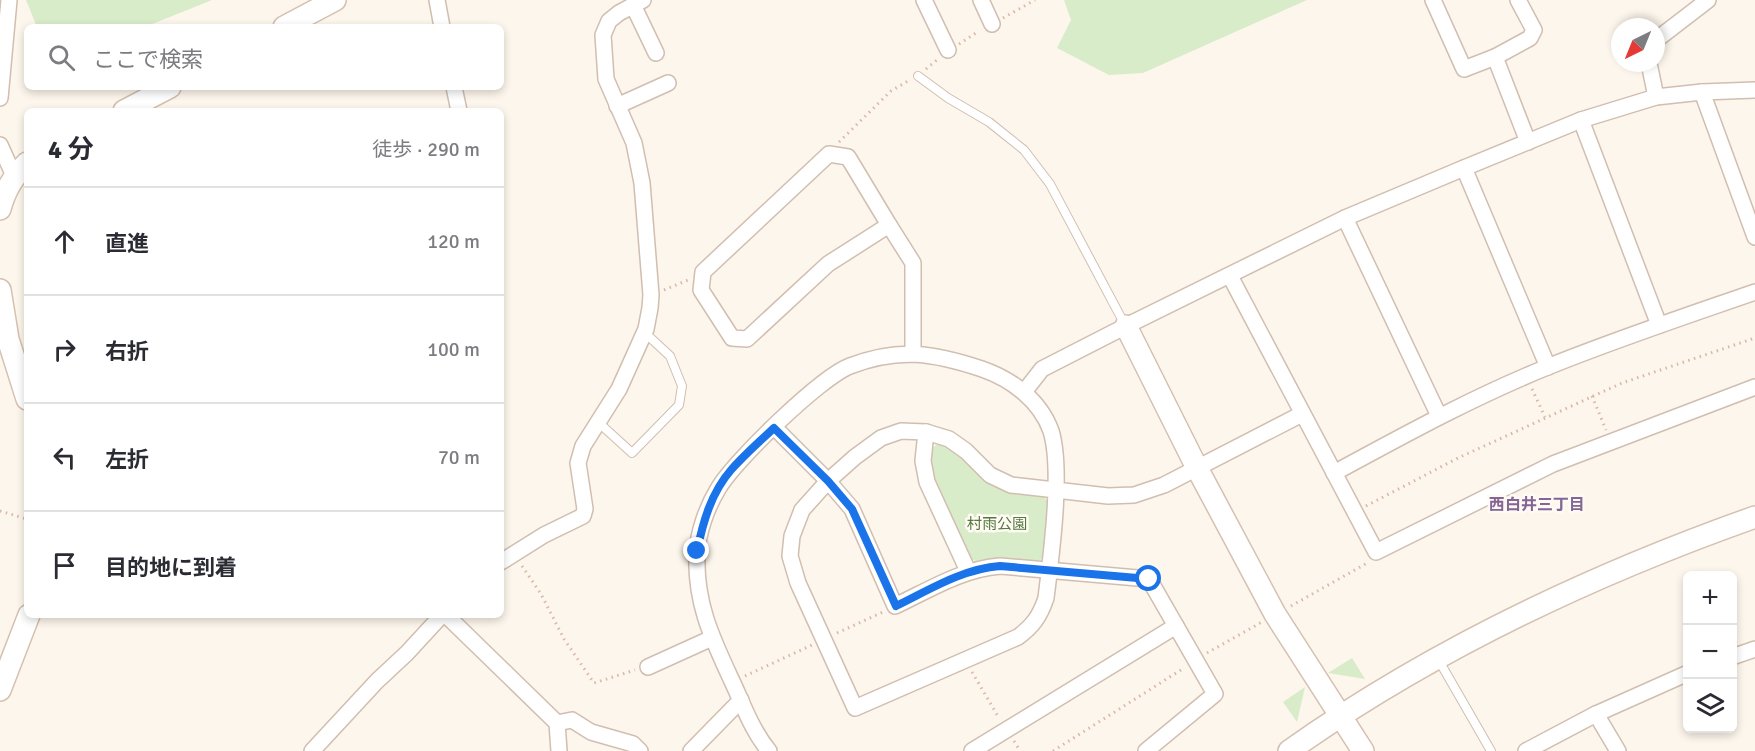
<!DOCTYPE html>
<html lang="ja">
<head>
<meta charset="utf-8">
<style>
	:root { --surface:#fff; --page:#f2f2f3; --text:#2b2b33; --muted:#7c7c81; --line:#e1e1e2 }
	body { margin:0; font-family:Signika,"Noto Sans JP",sans-serif; background:var(--page); color:var(--text) }
	.controls { position:absolute; right:18px; bottom:18px; display:grid; overflow:hidden; border-radius:9px; box-shadow:0 3px 9px #0003 }
	.controls button { width:54px; height:54px; display:grid; place-items:center; padding:0; border:0; border-bottom:2px solid var(--line); background:var(--surface); color:var(--text); font:30px sans-serif }
	.compass { position:absolute; left:1611px; top:18px; width:54px; height:54px; border-radius:50%; background:var(--surface); box-shadow:0 3px 9px #0003; rotate:223deg }
	.stop { position:absolute; width:18px; height:18px; margin:-14px; border:4px solid #1a73e8; border-radius:50%; background:#fff }
	.stop.end { background:#1a73e8; border-color:#fff; box-shadow:0 2px 6px #0008 }
	.list { margin:0; padding:0; list-style:none }
	h2 { display:flex; justify-content:space-between; align-items:center; height:78px; margin:0; padding:0 24px; font-size:26px }
	h2 small { font-size:20px; font-weight:400; color:var(--muted) }
	.list li { display:grid; grid-template-columns:39px 1fr auto; gap:18px; align-items:center; box-sizing:border-box; height:108px; padding:0 24px; border-top:2px solid var(--line) }
	.list b { display:block; font-size:22px; white-space:nowrap }
	.list em { font-size:20px; font-style:normal; color:var(--muted) }
	.icon { flex:none; width:33px; height:33px; fill:none; stroke:currentColor; stroke-width:2; stroke-linecap:round; stroke-linejoin:round }
	.map { position:relative; flex:none; width:1755px; height:751px; overflow:hidden }
	.search { position:absolute; background:var(--surface); box-shadow:0 3px 9px #0003; left:24px; top:24px; width:480px; height:66px; display:flex; align-items:center; gap:15px; box-sizing:border-box; padding:0 21px; border-radius:9px; color:var(--muted); font-size:22px }
	.panel { position:absolute; background:var(--surface); box-shadow:0 3px 9px #0003; left:24px; top:108px; width:480px; height:510px; border-radius:9px }
	.map>svg:first-child { display:block }
	.green { fill:#d8ecc9 }
	.lines { fill:none; stroke-linecap:round; stroke-linejoin:round }
	.lane-casing { stroke:#d1beb0; stroke-width:10 }
	.street-casing { stroke:#d1beb0; stroke-width:18 }
	.secondary-casing { stroke:#d6c0b0; stroke-width:24 }
	.path { stroke:#d9b8a5; stroke-width:3; stroke-dasharray:1.5 4.5; stroke-linecap:butt }
	.lane { stroke:#fff; stroke-width:8 }
	.street { stroke:#fff; stroke-width:15 }
	.secondary { stroke:#fff; stroke-width:21 }
	.route { stroke:#1a73e8; stroke-width:8 }
	.labels { text-anchor:middle; stroke-width:5; stroke-linejoin:round; paint-order:stroke }
	.park-label { font-size:15px; fill:#537a41; stroke:#fffaf3 }
	.neighbourhood-label { font-size:16px; font-weight:bold; fill:#846695; stroke:#fffaf3 }
</style>
</head>
<body>
<div class="map">
<svg width="1755" height="751" viewBox="0 0 1755 751">
	<rect width="100%" height="100%" fill="#fdf6ec"/>
	<g class="green">
		<polygon points="26,0 212,0 145,27 37,27"/>
		<polygon points="1064,0 1307,0 1143,73 1109,75 1057,48 1071,20"/>
		<polygon points="944,440 994,481 1041,494 1049,502 1047,554 1037,563 980,563 969,558 934,483 931,466 932,448"/>
		<polygon points="1352,658 1365,679 1328,673"/>
		<polygon points="1305,687 1297,722 1283,702"/>
	</g>
	<g class="lines">
		<defs>
			<g id="lane">
				<polyline points="918,76 948,98 989,122 1024,150 1050,184 1125,325"/>
				<polyline points="598,422 632,453 679,405 682,386 670,356 644,332"/>
				<polyline points="1438,659 1491,751"/>
			</g>
			<g id="street">
				<polyline points="437,0 442,27"/>
				<polyline points="924,0 948,50"/>
				<polyline points="981,0 992,24"/>
				<polyline points="1433,0 1464,69 1495,57"/>
				<polyline points="1518,0 1534,30 1530,38 1495,57 1528,142"/>
				<polyline points="633,5 656,53"/>
				<polyline points="1656,40 1708,0"/>
				<polyline points="1649,63 1656,97"/>
				<polyline points="454,87 459,111"/>
				<polyline points="1702,92 1755,237"/>
				<polyline points="0,98 9,0"/>
				<polyline points="617,106 668,83"/>
				<polyline points="1581,120 1659,325"/>
				<polyline points="0,145 14,176"/>
				<polygon points="829,154 848,157 889,225 828,264 747,339 732,338 701,290 703,272"/>
				<polyline points="1464,168 1548,367"/>
				<polyline points="1345,218 1439,416"/>
				<polyline points="889,225 913,263 913,352"/>
				<polyline points="1230,276 1376,552 1553,464 1755,387"/>
				<polyline points="1024,392 1042,369 1126,326 1345,218 1464,168 1581,120 1656,97 1702,92 1755,90"/>
				<path d="M774 427 828 481 852 509 895 606C929 590 962 569 1000 566L1149 579 1215 694 1146 751"/>
				<polyline points="926,432 923,461 927,482 968,571"/>
				<path d="M1334 473C1404 435 1475 396 1550 366 1617 339 1686 316 1755 292"/>
				<polyline points="501,562 544,535 583,516 585,509 578,463 583,446 619,389 646,329 650,308 651,295 642,183 634,143 606,79 603,35 609,21 619,13 643,0"/>
				<polyline points="446,615 557,723 559,751"/>
				<polyline points="1732,657 1755,649"/>
				<polyline points="648,667 712,638"/>
				<polyline points="1596,714 1618,751"/>
				<polyline points="557,723 572,720 591,732 633,744 640,751"/>
				<polyline points="312,751 377,681 407,653 442,615"/>
				<polyline points="691,751 741,700"/>
				<path d="M769 751C751 729 743 704 731 679 711 636 695 602 697 553 698 532 707 507 718 489 733 462 821 377 850 366 899 347 934 353 982 369 1011 379 1040 400 1051 431 1063 470 1051 557 1046 598 1040 616 1033 626 1018 637L855 708 798 583 790 556 792 536 802 510 828 481 855 457 881 438 901 431 926 432 949 439 966 451 990 475 1011 485 1108 496 1134 495 1164 485 1302 414"/>
				<polyline points="972,751 1176,626"/>
				<polyline points="1526,751 1596,714 1688,673"/>
			</g>
			<g id="secondary">
				<polyline points="284,27 335,0"/>
				<polyline points="124,111 170,87"/>
				<path d="M0 209C5 190 13 177 27 163"/>
				<polyline points="0,290 8,339 27,399"/>
				<polyline points="1126,326 1197,468 1275,614 1363,751"/>
				<polyline points="0,690 29,615"/>
				<path d="M1289 751C1432 650 1591 575 1755 517"/>
			</g>
		</defs>
		<use href="#lane" class="lane-casing"/>
		<use href="#street" class="street-casing"/>
		<use href="#secondary" class="secondary-casing"/>
		<g class="path">
			<polyline points="1003,18 1035,0"/>
			<polyline points="959,44 979,31"/>
			<polyline points="926,69 937,60"/>
			<polyline points="839,142 891,91 908,81"/>
			<polyline points="664,290 688,280"/>
			<polyline points="1532,389 1545,417"/>
			<polyline points="1592,396 1606,430"/>
			<polyline points="1366,506 1458,458 1622,383 1755,338"/>
			<polyline points="0,511 27,519"/>
			<polyline points="522,566 541,594 564,639 594,683 635,670"/>
			<polyline points="1291,606 1369,562"/>
			<polyline points="837,633 883,612"/>
			<polyline points="1207,653 1262,622"/>
			<polyline points="972,672 999,718"/>
			<polyline points="745,676 812,645"/>
			<polyline points="1014,741 1020,751"/>
			<polyline points="1053,751 1184,668"/>
		</g>
		<use href="#lane" class="lane"/>
		<use href="#street" class="street"/>
		<use href="#secondary" class="secondary"/>
	</g>
	<g class="lines">
		<path class="route" d="M697 551C703 522 711 493 731 470 744 455 760 441 774 428L828 481 852 509 896 606C929 590 962 569 1000 566L1149 579"/>
	</g>
	<g class="labels">
		<g class="park-label">
			<text x="997" y="529">村雨公園</text>
		</g>
		<g class="neighbourhood-label">
			<text x="1537" y="510">西白井三丁目</text>
		</g>
	</g>
</svg>
<div class="controls">
<button>+</button>
<button>−</button>
<button><svg class="icon" aria-label="layers" viewBox="0 0 24 24"><path d="M12 4l9 5-9 5-9-5zM3 14l9 5 9-5"/></svg></button>
</div>
<svg class="compass" viewBox="-18 -18 36 36"><path d="M0-13l5 13h-10z" fill="#e53935"/><path d="M0 13l5-13h-10z" fill="#7c7c81"/></svg>
<div class="stop" style="left:1149px;top:579px"></div>
<div class="stop end" style="left:697px;top:551px"></div>
<div class="search"><svg class="icon" aria-label="search" viewBox="0 0 24 24"><circle cx="10" cy="10" r="6"/><path d="M15 15l6 6"/></svg>ここで検索</div>
<section class="panel">
<h2>4 分<small>徒歩 · 290 m</small></h2>
<ul class="list">
<li><svg class="icon" aria-label="ahead" viewBox="0 0 24 24"><path d="M12 20V5M6 11l6-6 6 6"/></svg><div><b>直進</b></div><em>120 m</em></li>
<li><svg class="icon" aria-label="right" viewBox="0 0 24 24"><path d="M7 20v-9h11M14 6l5 5-5 5"/></svg><div><b>右折</b></div><em>100 m</em></li>
<li><svg class="icon" aria-label="left" viewBox="0 0 24 24"><path d="M17 20v-9H6M10 6l-5 5 5 5"/></svg><div><b>左折</b></div><em>70 m</em></li>
<li><svg class="icon" aria-label="arrive" viewBox="0 0 24 24"><path d="M6 21V4h12l-3 4 3 4H6"/></svg><div><b>目的地に到着</b></div></li>
</ul>
</section>
</div>
</body>
</html>
